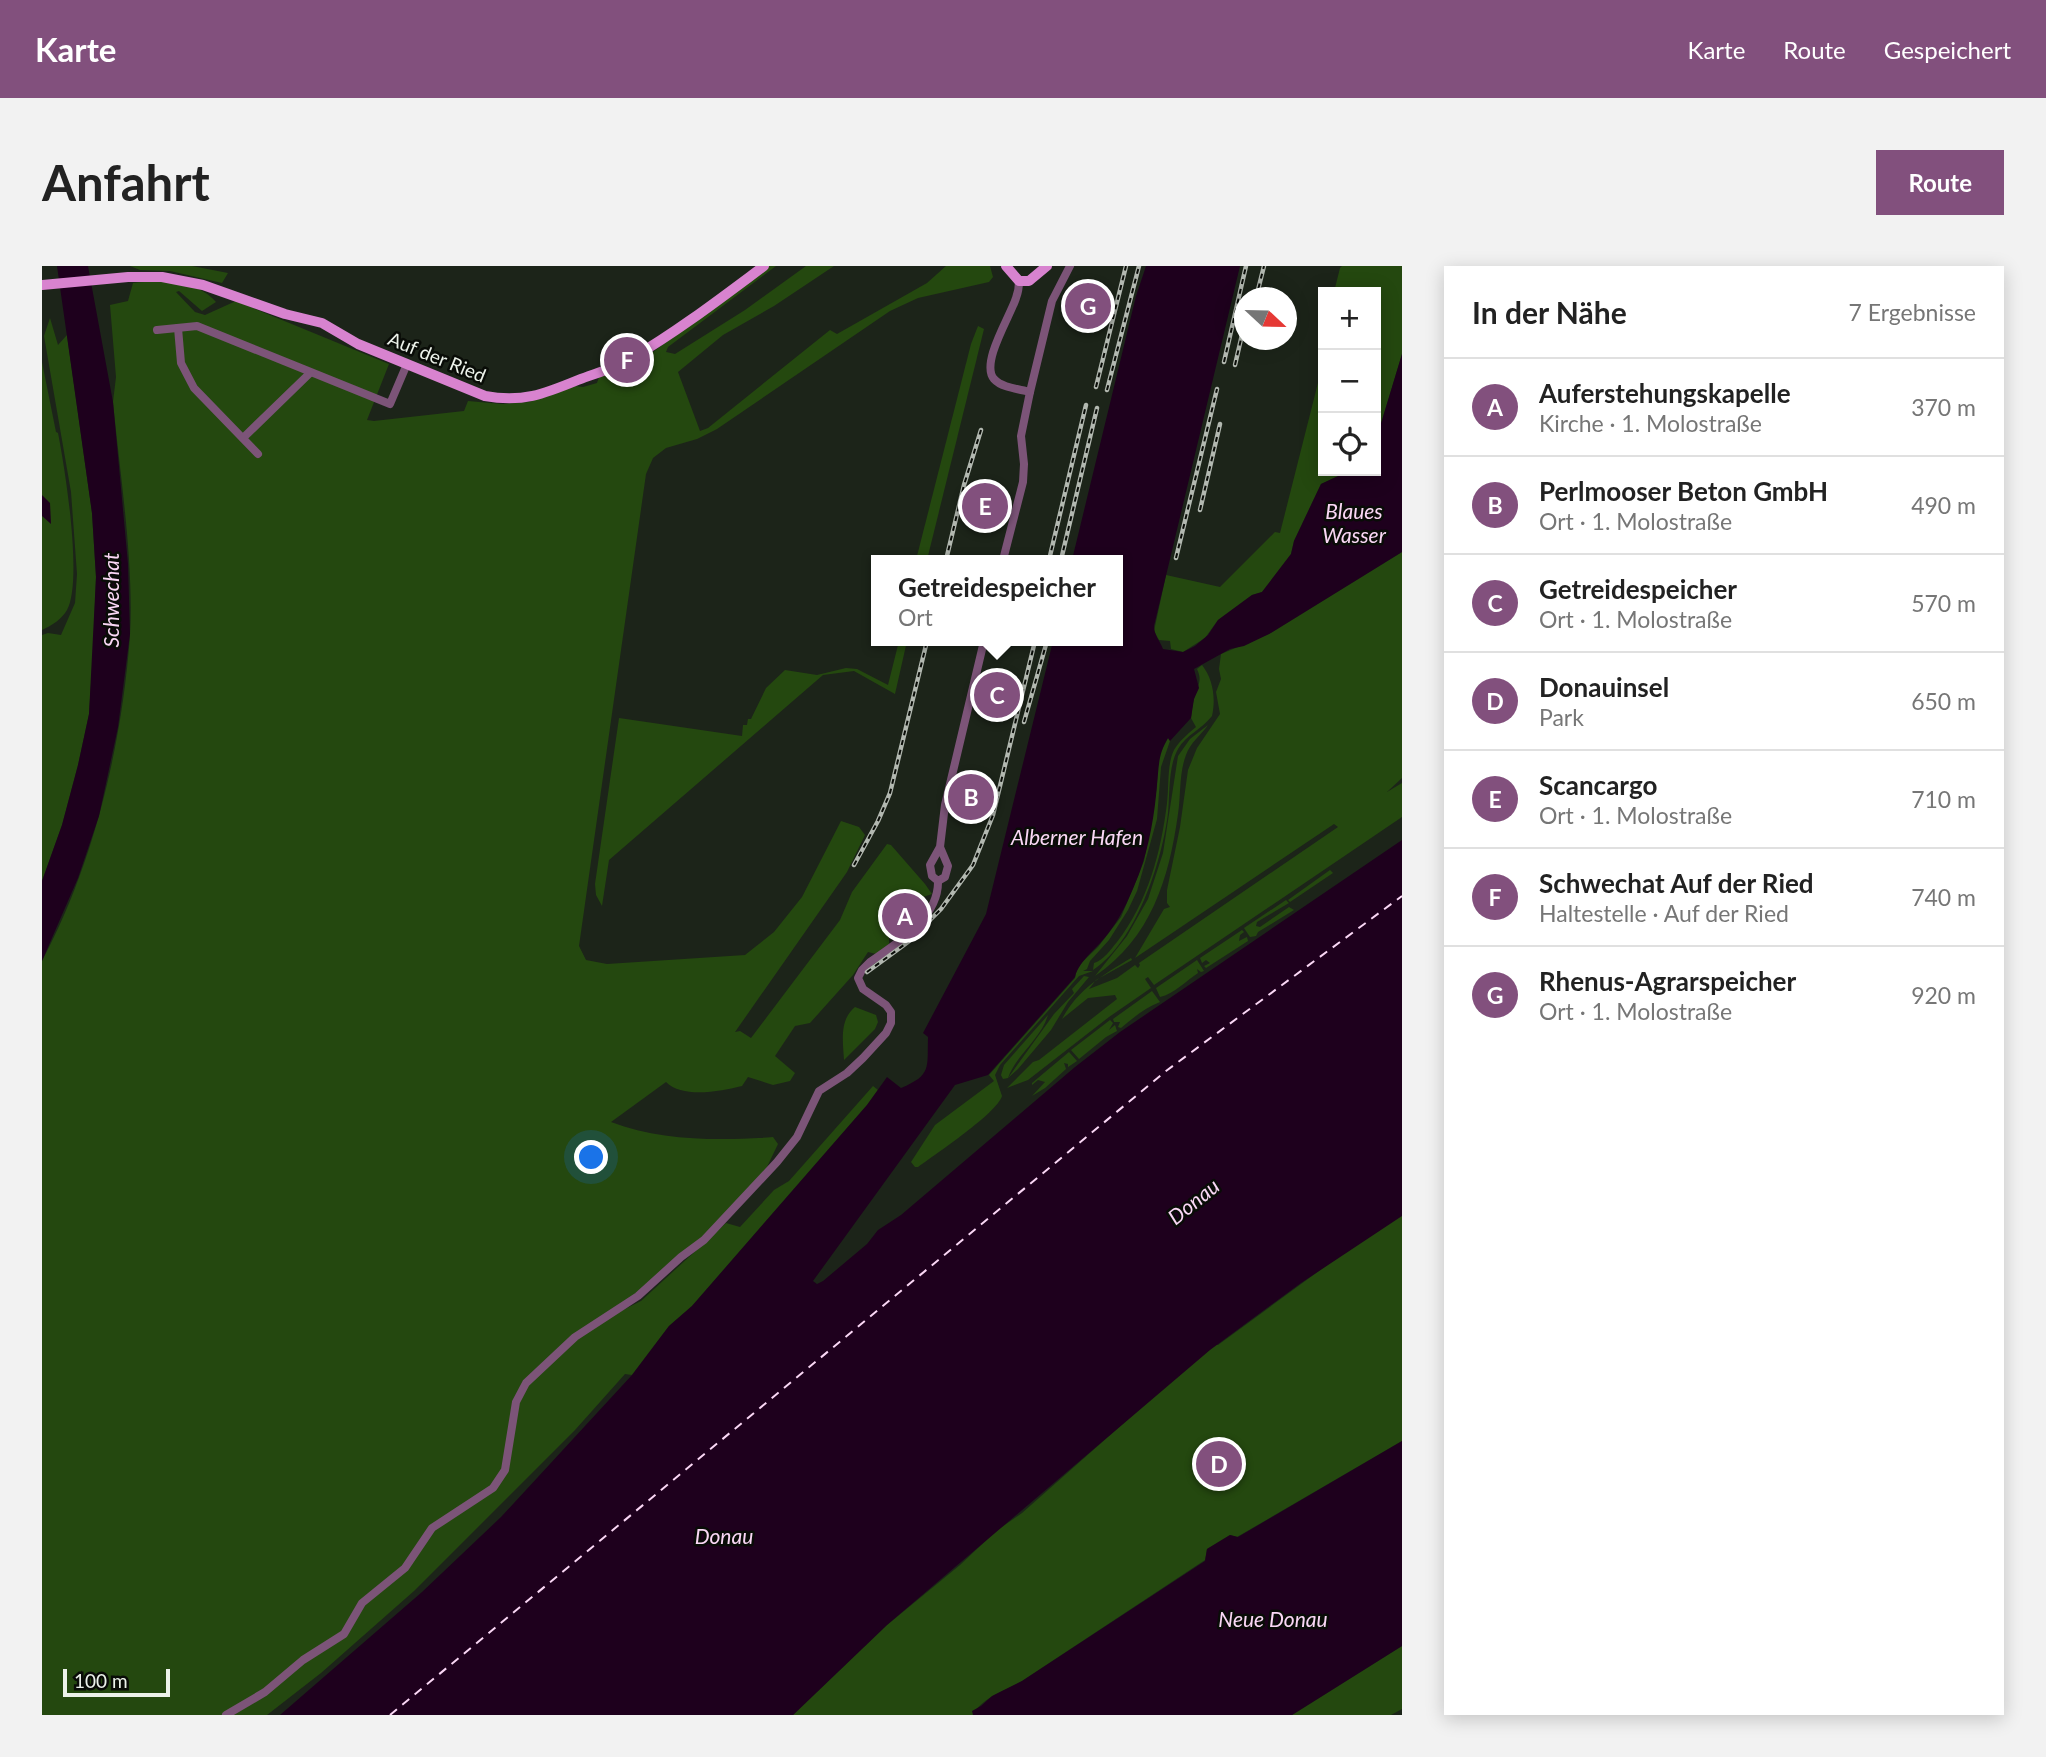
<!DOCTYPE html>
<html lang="de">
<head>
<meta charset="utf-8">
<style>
	:root { --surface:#fff; --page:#f2f2f2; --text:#222; --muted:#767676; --line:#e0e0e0; --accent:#82507d }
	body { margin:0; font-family:Lato,sans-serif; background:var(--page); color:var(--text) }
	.controls { position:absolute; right:21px; top:21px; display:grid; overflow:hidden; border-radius:0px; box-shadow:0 4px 18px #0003 }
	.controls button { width:63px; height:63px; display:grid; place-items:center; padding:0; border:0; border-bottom:2px solid var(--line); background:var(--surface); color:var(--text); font:35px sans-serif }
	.compass { position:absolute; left:1192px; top:21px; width:63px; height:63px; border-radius:50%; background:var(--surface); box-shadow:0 4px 18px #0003; rotate:112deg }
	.scale { position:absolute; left:21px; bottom:18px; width:107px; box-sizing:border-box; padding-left:7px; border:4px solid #ecf2ea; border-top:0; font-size:19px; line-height:24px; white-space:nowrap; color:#ecf2ea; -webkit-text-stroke:5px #090c07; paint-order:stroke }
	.you { position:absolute; left:550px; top:892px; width:24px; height:24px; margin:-18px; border:5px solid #fff; border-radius:50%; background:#1a73e8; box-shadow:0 0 0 10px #1a73e833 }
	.badge { display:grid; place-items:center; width:46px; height:46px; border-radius:50%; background:var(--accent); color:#fff; font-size:23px; font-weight:700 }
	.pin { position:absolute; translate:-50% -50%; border:4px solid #fff; box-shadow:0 2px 7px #0006 }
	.popup { position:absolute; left:829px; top:289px; width:252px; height:91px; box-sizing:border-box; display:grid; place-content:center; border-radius:0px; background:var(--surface); filter:drop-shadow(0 2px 5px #0005); font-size:23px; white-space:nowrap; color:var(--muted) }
	.popup b { font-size:26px; color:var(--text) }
	.popup::after { content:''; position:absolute; left:50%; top:100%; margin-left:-14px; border:14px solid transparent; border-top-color:var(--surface) }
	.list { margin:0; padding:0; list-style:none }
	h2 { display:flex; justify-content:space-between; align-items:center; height:91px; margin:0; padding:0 28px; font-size:30px }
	h2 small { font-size:23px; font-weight:400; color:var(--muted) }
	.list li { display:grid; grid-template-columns:46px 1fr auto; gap:21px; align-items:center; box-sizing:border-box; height:98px; padding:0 28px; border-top:2px solid var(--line) }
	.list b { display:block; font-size:26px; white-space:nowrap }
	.list p { margin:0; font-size:23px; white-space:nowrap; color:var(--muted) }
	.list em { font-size:23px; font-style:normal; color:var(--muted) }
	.icon { flex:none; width:38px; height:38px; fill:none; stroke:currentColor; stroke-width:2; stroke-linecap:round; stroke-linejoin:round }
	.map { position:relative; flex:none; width:1360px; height:1449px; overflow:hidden; border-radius:0px }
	header { display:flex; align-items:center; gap:42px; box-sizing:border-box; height:98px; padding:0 35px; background:var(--accent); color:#fff }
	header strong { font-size:33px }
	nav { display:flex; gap:38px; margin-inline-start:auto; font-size:24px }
	.intro { display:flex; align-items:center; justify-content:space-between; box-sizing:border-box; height:168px; padding:0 42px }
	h1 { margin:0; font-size:49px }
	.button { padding:18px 32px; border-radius:0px; background:var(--accent); color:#fff; font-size:24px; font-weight:700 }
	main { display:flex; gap:42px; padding:0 42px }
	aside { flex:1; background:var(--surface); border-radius:0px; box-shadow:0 4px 18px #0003 }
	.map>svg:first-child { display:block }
	.green { fill:#24480f }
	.water { fill:#1e001d }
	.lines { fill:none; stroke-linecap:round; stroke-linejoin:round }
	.ferry { stroke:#fad7f5; stroke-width:2; stroke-dasharray:9 7; stroke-linecap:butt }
	.minor { stroke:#7c5478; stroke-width:8 }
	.major { stroke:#d883cf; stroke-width:10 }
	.rail-casing { stroke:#b2b8b0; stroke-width:4.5 }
	.rail { stroke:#090c07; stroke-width:2; stroke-dasharray:5; stroke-linecap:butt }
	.labels { text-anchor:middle; stroke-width:5; stroke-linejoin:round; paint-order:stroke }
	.street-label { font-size:19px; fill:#ecf2ea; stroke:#090c07 }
	.water-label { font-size:21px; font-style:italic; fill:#fad7f5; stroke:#090c07 }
</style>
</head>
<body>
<header>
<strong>Karte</strong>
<nav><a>Karte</a><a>Route</a><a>Gespeichert</a></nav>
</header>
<div class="intro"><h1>Anfahrt</h1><a class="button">Route</a></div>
<main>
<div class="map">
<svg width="1360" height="1449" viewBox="0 0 1360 1449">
	<rect width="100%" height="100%" fill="#1c2419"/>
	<g class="green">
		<polygon points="88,0 150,0 186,7 180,17 128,5 98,4"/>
		<path d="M727 0H734L626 81 624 86 633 88 703 44 764 0H792L732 40 681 69 636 106 658 165 666 162 788 64 795 68 885 17 904 0H948L951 11 947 16 876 32 848 45 675 163 655 173 624 182 611 192 604 208 537 680 544 694 565 698 703 689 732 666 760 631 799 555 817 561 823 569 805 606 693 766 698 765 709 772 798 654 810 626 845 578 849 579 883 618 890 628 878 632 875 646 847 671V678L834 688 826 686 811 709 768 757 753 760 733 790 753 807 748 815 731 819 706 811 700 820C679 825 641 833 624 816L569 856C619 875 678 875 731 871L736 878 724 903 666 968 577 1046 599 1035 684 957 698 961 732 924 747 915 831 820 836 824 825 839 650 1040 627 1060 590 1109 583 1108 533 1164 372 1325 279 1407 225 1449H0V695C52 597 80 479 88 369 92 296 78 209 71 136L74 111 68 39 86 35 91 17C119 14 155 14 174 36L160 45 137 25 134 26 153 46 163 49 194 35 347 98 325 154 332 155 422 145 426 135 460 138 487 136 533 120 541 121 555 117 557 111C565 107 572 108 579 107 591 106 600 97 607 89Z"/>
		<polygon points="1300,0 1360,0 1360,88 1334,174 1334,26 1292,26 1298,2"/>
		<polygon points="8,52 16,79 25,69 50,247 54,311 51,389 47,448 36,499 20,559 0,615 0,369 6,367 19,369 33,337 35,308 29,226 2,70"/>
		<polygon points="936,60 942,63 885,294 874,294 929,78"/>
		<path d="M0 96 14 166 16 167C23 202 41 315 25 344 20 353 9 360 0 364Z"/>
		<polygon points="1281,97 1281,205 1307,205 1279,218 1252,275 1249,288 1220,326 1210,329 1176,354 1163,372 1141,386 1129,383 1128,375 1117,374 1112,365 1124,309 1178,321 1233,266 1238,267"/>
		<path d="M1360 286V512L1345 526 1360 517V551L1112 719 1106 711 1103 713 1109 722 1067 751 986 814 965 822 991 796 997 794 1075 733 1073 729 1046 732 1020 753C1036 723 1061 709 1089 692L1090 694 1054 714 1047 723 1075 712 1093 699 1096 702 1098 699 1097 697 1296 561 1292 558 1093 692 1122 643 1128 641 1125 637V624L1138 561 1146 504 1155 482 1178 448 1174 426 1179 413 1177 403 1179 388 1227 368Z"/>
		<polygon points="857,375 865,375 853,428 812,405 781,409 567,594 560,640 554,629 553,618 577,452 700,470 701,459 705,459 706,453 709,453 724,422 743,404 775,409 804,402 815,403 846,419"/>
		<path d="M1160 399C1171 413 1174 432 1170 450 1160 463 1144 469 1136 483 1126 501 1128 527 1126 547 1120 596 1094 676 1051 704L1052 697C1061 695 1069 683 1075 676 1106 636 1119 586 1125 537 1127 521 1125 498 1132 484 1137 475 1147 467 1154 461L1149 452C1150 446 1150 439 1152 433 1155 421 1161 415 1155 403Z"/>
		<path d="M1166 459C1159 469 1148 477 1144 489 1137 507 1139 529 1136 548 1127 613 1109 672 1053 710L1085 670 1106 633 1121 587 1136 490 1148 473Z"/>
		<path d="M1126 472 1128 475 1119 501 1115 553 1095 625 1086 644 1067 674 1048 695 1045 703 1041 705H1051L1037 710 958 799 953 809 960 830C955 847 894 888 876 901H873L869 896 893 859 952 815 947 809 1033 712 1035 701 1056 681 1079 651 1096 610 1102 595 1115 521 1116 492Z"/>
		<polygon points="1288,604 1291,607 1248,636 1246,634"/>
		<polygon points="1244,634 1247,637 1215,656 1214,660 1218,661 1247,641 1252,644 1216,666 1214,670 1208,671 1202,662"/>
		<polygon points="1200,664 1202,666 1198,669 1197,675 1205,671 1206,675 1164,702 1162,700 1168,697 1164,694 1160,697 1158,692"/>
		<path d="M1155 694 1162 705 1159 706 1155 703 1156 707C1145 714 1132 728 1118 731L1114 722Z"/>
		<polygon points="1042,710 1047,711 1026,736 1009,764 976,803 966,812 1012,748 1032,727 1030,723"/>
		<path d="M1110 725 1118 736C1103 742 1092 751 1079 762L1076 761 1078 756H1072L1071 753Z"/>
		<path d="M813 741 834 749 836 756 833 763 802 794C801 776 797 754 813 741Z"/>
		<path d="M1006 749C999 773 974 789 966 812L961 813 959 809 962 799Z"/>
		<polygon points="1068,754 1071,757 1067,764 1073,759 1075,765 1064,771 1037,793 1029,784"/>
		<polygon points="1027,786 1035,795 1026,801 1026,798 1022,797 1024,803 1003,822 990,830 1003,816 996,814 990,819 990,817"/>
		<path d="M1360 944V1175L1195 1271 1188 1269 1165 1283 1163 1294 980 1415C964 1424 939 1432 931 1449H751L845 1359 918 1299 954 1265 980 1247 1171 1078 1176 1079Z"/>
		<polygon points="1360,1380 1360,1443 1349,1449 1250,1449"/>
	</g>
	<g class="water">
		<polygon points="15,0 46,0 71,136 86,298 88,368 76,461 57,550 36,612 0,695 0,615 20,559 36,499 47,448 54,311 50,247"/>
		<path d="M1104 0H1198L1112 360C1112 369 1118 375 1121 383L1141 386 1153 380 1166 369 1176 354 1210 329 1220 326 1249 288 1252 275 1279 218 1307 205H1334V174L1360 88V286L1227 368 1202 380 1188 383 1152 403 1157 422 1152 433 1149 452 1128 475 1126 472C1116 488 1117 501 1115 518 1113 547 1107 581 1097 608 1089 628 1081 648 1068 665 1058 680 1037 694 1033 711L946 809 913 819 771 1015 775 1018 781 1015 825 978 836 964 859 949 1033 801 1078 766 1360 574V950L1259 1017 1168 1084 845 1359 751 1449H238L380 1326 459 1251 590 1109 627 1060 650 1040 825 839 845 811 859 822C890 809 885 802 886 771L881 767 944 648 1011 375H1076V294H1030L1094 30Z"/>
		<polygon points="0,229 8,237 9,258 0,250"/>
		<polygon points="1360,1175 1360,1380 1250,1449 931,1449 930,1445 939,1440 950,1430 980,1415 1163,1295 1165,1283 1188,1269 1196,1271"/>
	</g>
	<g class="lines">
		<polyline class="ferry" points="348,1449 1124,805 1360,630"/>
		<g class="minor">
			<path d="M977 15C977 21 976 27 974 32 969 49 938 97 952 113 960 122 977 123 988 126"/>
			<polyline points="136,62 139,97 152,122 216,188"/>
			<polyline points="115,64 155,60 348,138 365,98"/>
			<polyline points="201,172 268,107"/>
			<polyline points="961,294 981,216 982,198 979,170 988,126 1010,35 1028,0"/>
			<polyline points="898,581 906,600 903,611 896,615 890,610 888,599 898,581 903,539 942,375"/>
			<path d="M184 1449 223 1426 261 1394 302 1368 320 1337 363 1302 390 1262 451 1222 463 1204 474 1136 484 1117 533 1071 596 1030 639 991 662 974 735 896 755 871 777 825 805 807 821 792 844 767 849 757V746L844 739 821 723 816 712 820 704 828 696C855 677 897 652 896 615"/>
		</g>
		<g class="major">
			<polyline points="964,0 977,15 987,15 1005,0"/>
			<path d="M0 19 86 11H120L161 19 243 48 280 57 316 78 443 130C480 137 502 128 536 114 554 107 574 102 590 92 636 65 679 32 722 0"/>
		</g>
		<defs>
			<g id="rail">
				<polyline points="1214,32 1222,0"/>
				<polyline points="1182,96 1204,0"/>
				<polyline points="1193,99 1202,60"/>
				<polyline points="1054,121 1084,0"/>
				<polyline points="1065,124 1097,0"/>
				<polyline points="1158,244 1178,158"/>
				<polyline points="1134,292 1175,123"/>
				<polyline points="904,294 922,219 939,164"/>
				<polyline points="1007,294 1044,139"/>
				<polyline points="1019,294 1055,142"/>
				<polyline points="982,456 1005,375"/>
				<polyline points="812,599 836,555 848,527 885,375"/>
				<polyline points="825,706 866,676 899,643 931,599 951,549 993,375"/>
			</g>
		</defs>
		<use href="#rail" class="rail-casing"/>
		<use href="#rail" class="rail"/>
	</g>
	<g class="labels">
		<g class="street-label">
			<text transform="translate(395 91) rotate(22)" y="7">Auf der Ried</text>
		</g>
		<g class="water-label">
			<text x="1312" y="253">Blaues<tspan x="1312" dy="24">Wasser</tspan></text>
			<text transform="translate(70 334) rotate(-90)" y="7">Schwechat</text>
			<text x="1035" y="579">Alberner Hafen</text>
			<text transform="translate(1152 936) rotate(-39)" y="7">Donau</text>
			<text x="682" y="1278">Donau</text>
			<text x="1231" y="1361">Neue Donau</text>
		</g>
	</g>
</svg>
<div class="controls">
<button>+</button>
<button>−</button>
<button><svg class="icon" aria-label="locate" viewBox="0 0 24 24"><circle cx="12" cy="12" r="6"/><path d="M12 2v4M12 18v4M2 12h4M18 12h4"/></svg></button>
</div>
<svg class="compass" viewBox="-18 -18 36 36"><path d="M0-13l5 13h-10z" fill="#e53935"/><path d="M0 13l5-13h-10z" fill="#767676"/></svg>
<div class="scale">100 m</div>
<div class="you"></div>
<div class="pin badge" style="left:863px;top:650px">A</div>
<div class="pin badge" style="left:929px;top:531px">B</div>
<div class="pin badge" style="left:955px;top:429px">C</div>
<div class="popup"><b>Getreidespeicher</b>Ort</div>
<div class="pin badge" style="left:1177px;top:1198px">D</div>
<div class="pin badge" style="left:943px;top:240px">E</div>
<div class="pin badge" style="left:585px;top:94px">F</div>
<div class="pin badge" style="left:1046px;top:40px">G</div>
</div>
<aside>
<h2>In der Nähe<small>7 Ergebnisse</small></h2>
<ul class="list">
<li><span class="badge">A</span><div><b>Auferstehungskapelle</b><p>Kirche · 1. Molostraße</p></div><em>370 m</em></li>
<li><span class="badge">B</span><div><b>Perlmooser Beton GmbH</b><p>Ort · 1. Molostraße</p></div><em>490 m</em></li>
<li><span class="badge">C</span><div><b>Getreidespeicher</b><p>Ort · 1. Molostraße</p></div><em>570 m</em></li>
<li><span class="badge">D</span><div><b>Donauinsel</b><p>Park</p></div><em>650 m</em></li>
<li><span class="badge">E</span><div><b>Scancargo</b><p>Ort · 1. Molostraße</p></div><em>710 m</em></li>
<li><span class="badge">F</span><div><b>Schwechat Auf der Ried</b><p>Haltestelle · Auf der Ried</p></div><em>740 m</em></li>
<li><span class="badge">G</span><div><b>Rhenus-Agrarspeicher</b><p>Ort · 1. Molostraße</p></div><em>920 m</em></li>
</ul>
</aside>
</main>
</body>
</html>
